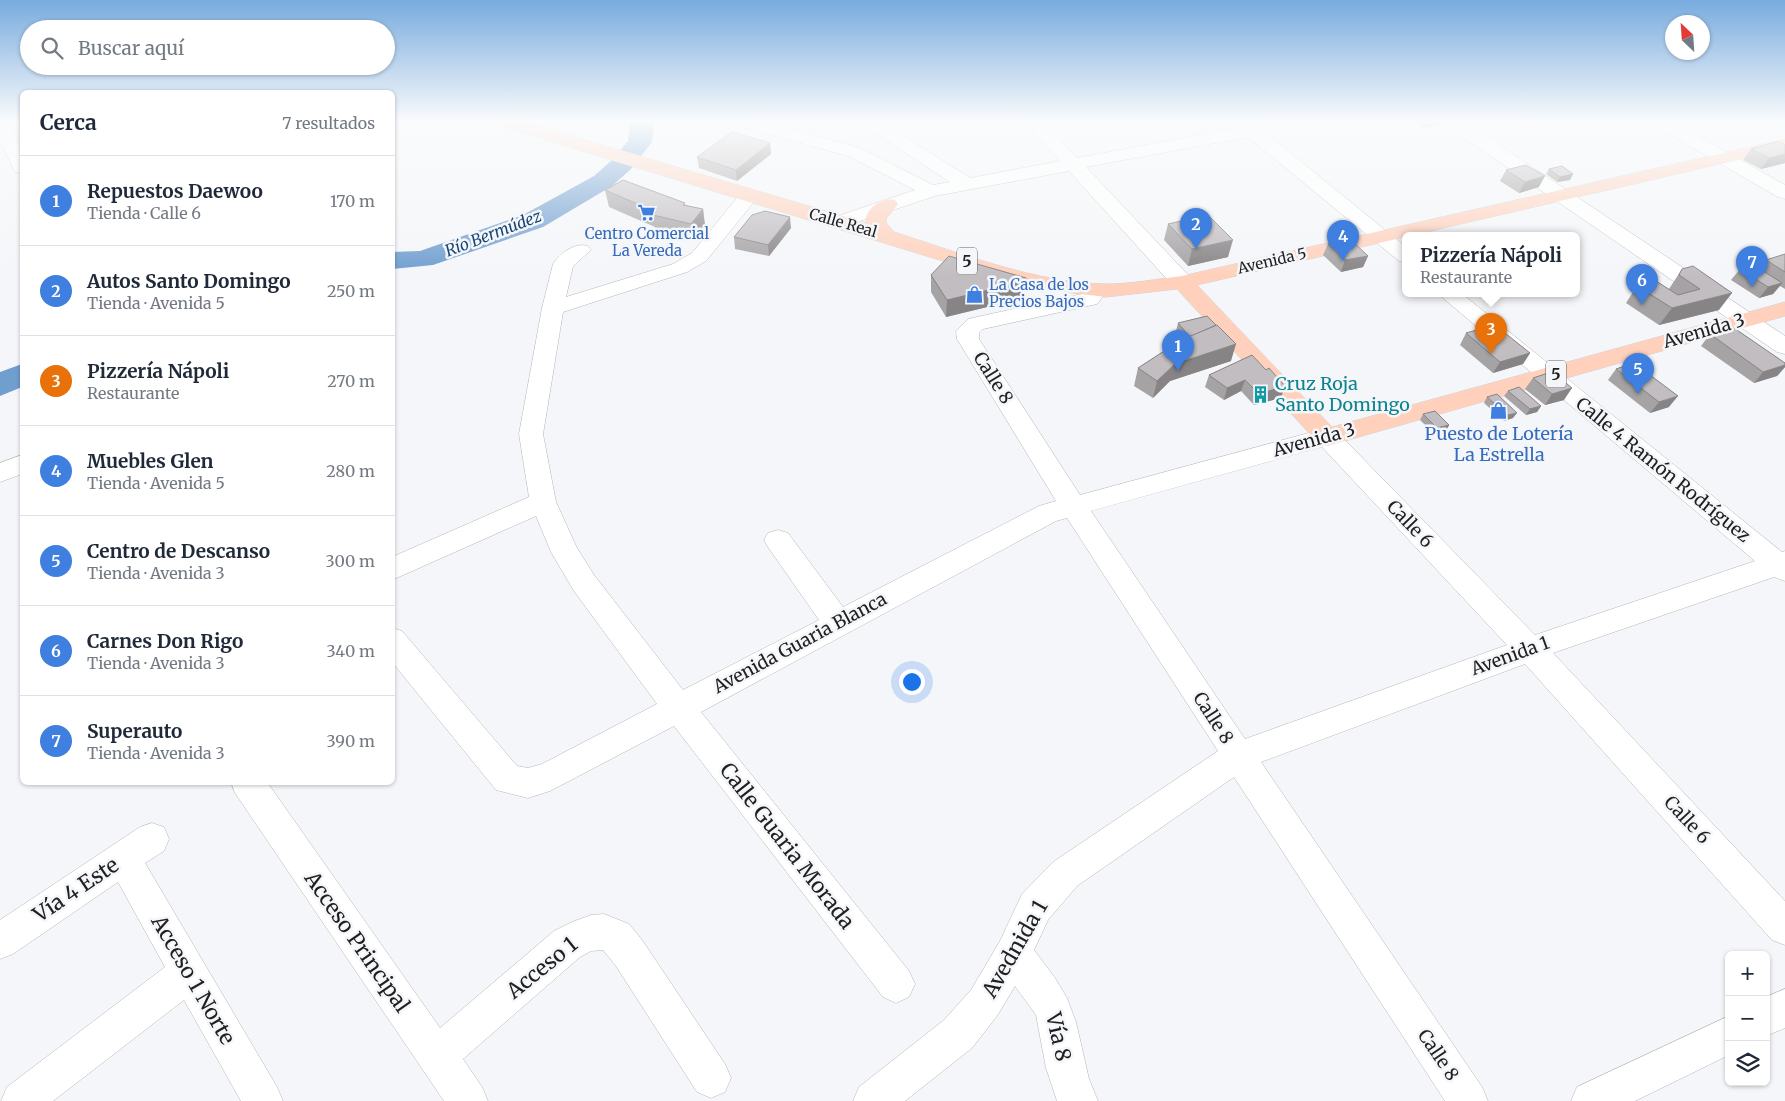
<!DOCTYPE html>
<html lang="es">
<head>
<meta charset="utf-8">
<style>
	:root { --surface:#fff; --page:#f6f6f7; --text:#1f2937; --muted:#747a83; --line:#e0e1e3; --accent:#7c3aed }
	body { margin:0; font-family:Merriweather,serif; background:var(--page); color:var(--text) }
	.controls { position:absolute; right:15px; bottom:15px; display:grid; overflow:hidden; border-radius:8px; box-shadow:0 1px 4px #0004 }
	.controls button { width:45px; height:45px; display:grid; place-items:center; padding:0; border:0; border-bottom:1px solid var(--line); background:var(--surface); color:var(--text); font:25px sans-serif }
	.compass { position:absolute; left:1665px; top:15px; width:45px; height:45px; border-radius:50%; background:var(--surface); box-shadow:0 1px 4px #0004; rotate:335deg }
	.you { position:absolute; left:911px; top:681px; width:18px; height:18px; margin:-12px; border:4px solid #fff; border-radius:50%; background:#1a73e8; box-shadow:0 0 0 8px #1a73e833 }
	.badge { display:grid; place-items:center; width:32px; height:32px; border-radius:50%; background:var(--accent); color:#fff; font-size:16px; font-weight:700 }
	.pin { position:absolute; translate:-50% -41px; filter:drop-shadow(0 1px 2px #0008) }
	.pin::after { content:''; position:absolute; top:26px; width:18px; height:15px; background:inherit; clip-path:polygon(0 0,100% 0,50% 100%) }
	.popup { position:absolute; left:1402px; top:232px; width:178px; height:65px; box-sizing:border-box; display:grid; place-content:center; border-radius:8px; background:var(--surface); filter:drop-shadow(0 1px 4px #0005); font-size:16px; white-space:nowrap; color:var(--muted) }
	.popup b { font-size:19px; color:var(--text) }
	.popup::after { content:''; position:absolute; left:50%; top:100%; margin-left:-10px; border:10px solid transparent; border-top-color:var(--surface) }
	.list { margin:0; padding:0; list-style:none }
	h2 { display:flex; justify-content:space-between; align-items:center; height:65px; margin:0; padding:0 20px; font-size:21px }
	h2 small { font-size:16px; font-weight:400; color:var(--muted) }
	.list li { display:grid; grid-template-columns:32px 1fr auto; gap:15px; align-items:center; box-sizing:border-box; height:90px; padding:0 20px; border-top:1px solid var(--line) }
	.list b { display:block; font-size:19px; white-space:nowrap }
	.list p { margin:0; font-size:16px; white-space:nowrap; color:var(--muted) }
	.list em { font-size:16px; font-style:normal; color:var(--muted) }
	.icon { flex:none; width:28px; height:28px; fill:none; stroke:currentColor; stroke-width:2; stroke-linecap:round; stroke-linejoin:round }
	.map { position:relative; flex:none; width:1785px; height:1101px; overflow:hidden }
	.search { position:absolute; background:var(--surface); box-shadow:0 1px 4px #0004; left:20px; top:20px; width:375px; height:55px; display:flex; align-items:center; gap:12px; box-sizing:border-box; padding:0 18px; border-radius:28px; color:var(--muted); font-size:19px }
	.panel { position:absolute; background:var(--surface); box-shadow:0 1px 4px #0004; left:20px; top:90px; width:375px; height:695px; border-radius:8px }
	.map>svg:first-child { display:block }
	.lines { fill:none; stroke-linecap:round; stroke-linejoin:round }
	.river { fill:#709ecf; fill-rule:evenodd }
	.minor-casing { stroke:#b6b6b9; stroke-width:1 }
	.major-casing { stroke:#d2d2d2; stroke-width:1 }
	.minor { fill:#fff; fill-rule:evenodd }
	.major { fill:#ffd1bc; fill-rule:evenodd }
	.wall { fill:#a6a3a5 }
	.shaded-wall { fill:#878486 }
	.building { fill:#c1bdc0; stroke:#878486 }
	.labels { text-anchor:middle; stroke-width:5; stroke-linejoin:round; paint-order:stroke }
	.far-street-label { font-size:15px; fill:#1f1f20; stroke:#f5f6f9 }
	.far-shop-label { font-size:15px; fill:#366cbe; stroke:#f5f6f9 }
	.far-water-label { font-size:16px; font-style:italic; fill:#154574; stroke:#f5f6f9 }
	.shield { fill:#f5f6f9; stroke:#5f6061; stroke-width:1 }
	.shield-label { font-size:16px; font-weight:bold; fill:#1f1f20 }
	.street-label { font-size:18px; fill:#1f1f20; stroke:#f5f6f9 }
	.culture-label { font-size:18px; fill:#0d838f; stroke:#f5f6f9; text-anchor:start }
	.shop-label { font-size:18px; fill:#366cbe; stroke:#f5f6f9 }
	.near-street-label { font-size:21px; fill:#1f1f20; stroke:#f5f6f9 }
</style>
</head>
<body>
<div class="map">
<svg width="1785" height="1101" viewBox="0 0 1785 1101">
	<rect width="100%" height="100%" fill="#f5f6f9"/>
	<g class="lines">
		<g class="river">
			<polygon points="630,122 654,122 652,142 630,170 612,186 543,227 433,265 392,269 392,252 420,251 523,215 594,176 612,160 628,141"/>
			<polygon points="22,364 22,387 0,396 0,372"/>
		</g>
		<defs>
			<g id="minor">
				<polygon points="0,122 8,122 22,150 22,173 15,172 0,141"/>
				<polygon points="736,122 766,122 860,148 933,185 950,182 864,126 861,122 882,122 970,178 1060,161 1025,122 1044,122 1077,158 1269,122 1307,122 1304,126 1266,133 1406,247 1406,263 1399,261 1248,137 1086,167 1190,277 1193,282 1190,287 1182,288 1174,287 1069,171 935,196 839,228 832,226 829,222 832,218 915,190 848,156 739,126"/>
				<polygon points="1444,122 1465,122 1785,336 1785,354 1777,352 1447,126"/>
				<polygon points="1652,122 1674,122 1785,185 1785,199 1778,197 1655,126"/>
				<path d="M748 191 755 193 758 197 706 261 687 272 563 312 543 434 556 502 577 548 594 575 683 690 819 620 768 547 764 540 768 533 778 530 788 533 843 607 1039 506 1056 501 957 339 956 331 968 319 1082 294C1089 286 1093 283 1105 285L1108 290 1097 304 983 329 979 333V339L1080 495 1327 428 1336 431 1535 635 1755 561 1437 293H1461L1782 552 1785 551V581L1774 577 1553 653 1785 901V945L1772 940 1525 664 1261 762 1482 1087 1488 1101H1445L1234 777 1077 886 1048 920 1034 950 1055 978 1067 998 1076 1022 1089 1079 1098 1101H1057L1046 1068 1036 1015 1015 986 997 1016 972 1048 905 1101H853L859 1087 944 1020 971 990 1000 941 1022 894 1053 862 1218 751 1067 518 1056 521 701 712 909 971 915 984 909 997 896 1003 883 997 674 726 550 791 528 798 496 790 392 662V628L402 631 517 766 528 768 542 764 657 704 574 591 551 552 536 516 392 580V557L529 497 519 434 542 308 553 264C560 253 575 242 588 246L591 250 573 266 566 297 673 264 692 253 741 193ZM1322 447 1507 645 1245 739 1091 511Z"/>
				<polygon points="22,455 22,474 0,482 0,463"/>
				<polygon points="231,782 267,782 440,1028 554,931 572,922 591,915 604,914 629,924 642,940 725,1064 731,1078 725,1092 711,1098 697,1092 616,966 603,950 591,951 580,957 463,1059 482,1087 488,1101 444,1101 235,793"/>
				<polygon points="152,823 164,827 169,839 164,851 145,863 277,1087 283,1101 241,1101 184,1000 53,1101 1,1101 7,1087 165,967 118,882 13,954 0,959 0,920 140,827"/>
				<polygon points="1785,989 1785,1028 1766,1036 1766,997"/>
				<polygon points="1729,1016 1729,1055 1635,1101 1571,1101 1577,1087"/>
			</g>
			<path id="major" d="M497 122H525L866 223C864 209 882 197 895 200L898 204 886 219 887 224 894 232C960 253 1036 283 1106 284 1131 284 1157 279 1182 276L1785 139V149L1197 285 1332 427 1785 302V316L1327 446 1318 443 1177 289 1106 297 1064 292 1033 286 966 268 500 126Z"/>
		</defs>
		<use href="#minor" class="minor-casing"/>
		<use href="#major" class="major-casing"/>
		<use href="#minor" class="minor"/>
		<use href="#major" class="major"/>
	</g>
	<g class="wall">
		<polygon points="1414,122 1443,122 1443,124 1423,128"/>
		<polygon points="770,143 771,154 737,181 699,168 697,157"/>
		<polygon points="1785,145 1785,163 1761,169 1743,160 1751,149"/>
		<polygon points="1549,169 1570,180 1557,182 1546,174"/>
		<polygon points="1506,170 1539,187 1519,193 1500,181"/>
		<polygon points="605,190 685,203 685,205 703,209 705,226 694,241 656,231 655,227 609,207"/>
		<polygon points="1168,224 1228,257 1188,266 1164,240"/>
		<polygon points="791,228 769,256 735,249 734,237"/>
		<polygon points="1328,244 1368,256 1363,267 1341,272 1323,255"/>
		<polygon points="1785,254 1785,289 1780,286 1773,294 1759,298 1731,280 1740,269 1759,268 1766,260"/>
		<polygon points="1682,269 1719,310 1659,325 1626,303 1637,286 1669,289"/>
		<polygon points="931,275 1024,298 946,317 931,292"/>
		<polygon points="1178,323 1231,361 1170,381 1153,398 1134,386 1138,368 1180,341 1175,335"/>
		<polygon points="1466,333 1530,353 1523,364 1493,373 1460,345"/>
		<polygon points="1710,334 1785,363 1785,367 1777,376 1754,383 1701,346"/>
		<polygon points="1252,355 1281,398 1254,405 1241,391 1224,400 1205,387 1209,375"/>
		<polygon points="1616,369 1669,407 1650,413 1608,380"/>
		<polygon points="1533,378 1564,400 1545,405 1525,389"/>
		<polygon points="1508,391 1541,406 1537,412 1526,415 1504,396"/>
		<polygon points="1487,397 1513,418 1504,421 1484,403"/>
		<polygon points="1423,414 1449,425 1446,431 1434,434 1420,420"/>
	</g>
	<g class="shaded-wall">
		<polygon points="1425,122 1443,122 1443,124 1423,128"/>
		<polygon points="770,143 771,154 737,181 736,170"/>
		<polygon points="1785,154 1785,163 1761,169 1769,158"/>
		<polygon points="1573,174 1570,180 1557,182 1560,177"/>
		<polygon points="1545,176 1539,187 1519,193 1525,182"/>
		<polygon points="703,209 705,226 694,241 691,224"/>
		<polygon points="790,217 791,228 769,256 768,245"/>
		<polygon points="1233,240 1228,257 1188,266 1192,249"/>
		<polygon points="1368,256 1363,267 1341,272 1345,260"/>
		<polygon points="1026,281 1024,298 946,317 947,300"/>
		<polygon points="1782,283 1773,294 1759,298 1768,287"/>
		<polygon points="1732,293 1719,310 1659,325 1672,308"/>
		<polygon points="1236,344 1231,361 1170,381 1153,398 1157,381 1175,364"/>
		<polygon points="1530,353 1523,364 1493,373 1500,362"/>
		<polygon points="1785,365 1785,367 1777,376 1754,383 1763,372"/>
		<polygon points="1245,380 1241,391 1224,400 1227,388"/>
		<polygon points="1285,386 1281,398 1254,405 1259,394"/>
		<polygon points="1572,388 1564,400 1545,405 1552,394"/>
		<polygon points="1678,396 1669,407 1650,413 1659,402"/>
		<polygon points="1541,406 1537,412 1526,415 1530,409"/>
		<polygon points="1517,413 1513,418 1504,421 1508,415"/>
		<polygon points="1449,425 1446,431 1434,434 1437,428"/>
	</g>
	<g class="building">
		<polygon points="732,132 770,143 736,170 697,157"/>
		<polygon points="1779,141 1785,145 1785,154 1769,158 1751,149"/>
		<polygon points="1526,165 1545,176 1525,182 1506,170"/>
		<polygon points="1562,166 1573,174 1560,177 1549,169"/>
		<polygon points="623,180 685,203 683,205 703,209 691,224 653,215 656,212 605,190"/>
		<polygon points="765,211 790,217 768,245 734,237 752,215"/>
		<polygon points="1208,215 1233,240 1192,249 1168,224"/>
		<polygon points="1350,239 1368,256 1345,260 1328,244"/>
		<polygon points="1785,254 1785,272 1766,260"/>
		<polygon points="949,256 1026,278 1026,281 947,300 931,275"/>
		<polygon points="1754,265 1782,283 1768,287 1740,269"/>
		<polygon points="1693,266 1732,293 1672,308 1637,286 1656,281 1678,295 1700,289 1679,275 1682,269"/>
		<polygon points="1207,316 1216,325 1190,337 1178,323"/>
		<polygon points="1217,325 1236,344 1175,364 1157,381 1138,368 1181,340"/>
		<polygon points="1495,325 1530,353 1500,362 1466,333"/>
		<polygon points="1734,328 1785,363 1785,365 1763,372 1710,334"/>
		<polygon points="1252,355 1266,370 1269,368 1285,386 1259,394 1245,380 1227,388 1209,375"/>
		<polygon points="1634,363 1678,396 1659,402 1616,369"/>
		<polygon points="1548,373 1555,374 1572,388 1552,394 1533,378"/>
		<polygon points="1519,387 1541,406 1530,409 1508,391"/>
		<polygon points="1497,394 1517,413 1508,415 1487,397"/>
		<polygon points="1435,411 1449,425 1437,428 1423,414"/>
	</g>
	<linearGradient id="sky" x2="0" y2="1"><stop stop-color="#78abde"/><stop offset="0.44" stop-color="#fafbfc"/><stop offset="1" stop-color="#fafbfc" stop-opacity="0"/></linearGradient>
	<rect width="1785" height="276" fill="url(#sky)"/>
	<defs>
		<symbol id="supermarket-bare" viewBox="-9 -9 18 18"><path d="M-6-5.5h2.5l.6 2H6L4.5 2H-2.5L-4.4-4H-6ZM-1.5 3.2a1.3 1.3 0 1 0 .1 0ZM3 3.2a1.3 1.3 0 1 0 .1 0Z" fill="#3f7fe0" stroke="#f5f6f9" stroke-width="2.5" paint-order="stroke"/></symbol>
		<symbol id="shop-bare" viewBox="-9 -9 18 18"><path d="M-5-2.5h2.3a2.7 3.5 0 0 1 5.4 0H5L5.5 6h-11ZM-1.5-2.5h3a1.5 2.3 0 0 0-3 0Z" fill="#3f7fe0" stroke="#f5f6f9" stroke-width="2.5" paint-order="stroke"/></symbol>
		<symbol id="building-bare" viewBox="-9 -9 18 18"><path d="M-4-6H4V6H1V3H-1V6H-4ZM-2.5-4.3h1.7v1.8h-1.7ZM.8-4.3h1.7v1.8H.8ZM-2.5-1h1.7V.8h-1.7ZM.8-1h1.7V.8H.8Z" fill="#0f9aa8" stroke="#f5f6f9" stroke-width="2.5" paint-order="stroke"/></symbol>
	</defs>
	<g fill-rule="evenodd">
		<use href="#supermarket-bare" x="634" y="200" width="25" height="25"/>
		<use href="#shop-bare" x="962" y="282" width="25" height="25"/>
		<use href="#building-bare" x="1248" y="382" width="25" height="25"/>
		<use href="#shop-bare" x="1486" y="398" width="25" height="25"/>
	</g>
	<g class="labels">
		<g class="far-street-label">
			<text transform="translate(843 223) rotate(16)" y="5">Calle Real</text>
			<text transform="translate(1272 261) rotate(-13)" y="5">Avenida 5</text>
		</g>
		<g class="far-shop-label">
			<text x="647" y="239">Centro Comercial<tspan x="647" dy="17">La Vereda</tspan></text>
			<text x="989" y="290" text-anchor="start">La Casa de los<tspan x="989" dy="17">Precios Bajos</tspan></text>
		</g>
		<g class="far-water-label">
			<text transform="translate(493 233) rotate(-21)" y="6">Río Bermúdez</text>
		</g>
		<g class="shield">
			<rect x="957" y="247.5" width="20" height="27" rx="4"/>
			<rect x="1546" y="360.5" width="20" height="27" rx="4"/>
		</g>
		<g class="shield-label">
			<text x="967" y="267">5</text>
			<text x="1556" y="380">5</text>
		</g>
		<g class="street-label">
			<text transform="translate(1704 331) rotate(-16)" y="6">Avenida 3</text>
			<text transform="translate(993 378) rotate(58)" y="6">Calle 8</text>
			<text transform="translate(1314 440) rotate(-15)" y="6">Avenida 3</text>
			<text transform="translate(1663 470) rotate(39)" y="6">Calle 4 Ramón Rodríguez</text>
			<text transform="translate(1410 524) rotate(46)" y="6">Calle 6</text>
			<text transform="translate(800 643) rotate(-28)" y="6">Avenida Guaria Blanca</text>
			<text transform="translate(1510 656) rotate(-20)" y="6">Avenida 1</text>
			<text transform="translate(1213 718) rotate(57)" y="6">Calle 8</text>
			<text transform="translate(1687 820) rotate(47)" y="6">Calle 6</text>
			<text transform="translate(1438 1055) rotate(56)" y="6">Calle 8</text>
		</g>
		<g class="culture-label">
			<text x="1275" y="390">Cruz Roja<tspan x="1275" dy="21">Santo Domingo</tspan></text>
		</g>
		<g class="shop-label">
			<text x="1499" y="440">Puesto de Lotería<tspan x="1499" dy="21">La Estrella</tspan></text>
		</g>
		<g class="near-street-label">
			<text transform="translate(787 846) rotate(52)" y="7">Calle Guaria Morada</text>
			<text transform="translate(76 890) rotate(-34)" y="7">Vía 4 Este</text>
			<text transform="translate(357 942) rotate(55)" y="7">Acceso Principal</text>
			<text transform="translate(1015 949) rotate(-60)" y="7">Avednida 1</text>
			<text transform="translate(542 968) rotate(-39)" y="7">Acceso 1</text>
			<text transform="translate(193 980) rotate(60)" y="7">Acceso 1 Norte</text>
			<text transform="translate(1058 1037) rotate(77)" y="7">Vía 8</text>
		</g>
	</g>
</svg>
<div class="controls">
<button>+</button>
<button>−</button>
<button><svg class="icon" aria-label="layers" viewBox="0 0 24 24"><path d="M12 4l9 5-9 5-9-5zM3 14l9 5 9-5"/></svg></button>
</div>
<svg class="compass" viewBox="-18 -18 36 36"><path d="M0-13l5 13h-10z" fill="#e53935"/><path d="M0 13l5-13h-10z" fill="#747a83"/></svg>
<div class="you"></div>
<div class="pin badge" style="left:1178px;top:371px;background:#3f7fe0">1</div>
<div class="pin badge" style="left:1196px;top:249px;background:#3f7fe0">2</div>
<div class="pin badge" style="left:1491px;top:354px;background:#e8710a">3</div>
<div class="popup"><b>Pizzería Nápoli</b>Restaurante</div>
<div class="pin badge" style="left:1343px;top:261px;background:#3f7fe0">4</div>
<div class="pin badge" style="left:1638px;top:394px;background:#3f7fe0">5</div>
<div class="pin badge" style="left:1642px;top:305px;background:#3f7fe0">6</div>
<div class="pin badge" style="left:1752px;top:287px;background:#3f7fe0">7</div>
<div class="search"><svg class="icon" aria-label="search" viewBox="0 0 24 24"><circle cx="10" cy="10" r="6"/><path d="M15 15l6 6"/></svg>Buscar aquí</div>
<section class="panel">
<h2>Cerca<small>7 resultados</small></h2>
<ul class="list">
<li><span class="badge" style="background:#3f7fe0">1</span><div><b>Repuestos Daewoo</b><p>Tienda · Calle 6</p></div><em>170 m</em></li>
<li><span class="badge" style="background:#3f7fe0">2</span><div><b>Autos Santo Domingo</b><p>Tienda · Avenida 5</p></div><em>250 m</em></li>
<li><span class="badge" style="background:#e8710a">3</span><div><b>Pizzería Nápoli</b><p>Restaurante</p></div><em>270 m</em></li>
<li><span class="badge" style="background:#3f7fe0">4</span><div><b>Muebles Glen</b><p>Tienda · Avenida 5</p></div><em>280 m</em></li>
<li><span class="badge" style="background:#3f7fe0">5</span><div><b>Centro de Descanso</b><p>Tienda · Avenida 3</p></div><em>300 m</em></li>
<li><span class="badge" style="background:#3f7fe0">6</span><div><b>Carnes Don Rigo</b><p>Tienda · Avenida 3</p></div><em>340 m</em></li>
<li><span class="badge" style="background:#3f7fe0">7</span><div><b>Superauto</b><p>Tienda · Avenida 3</p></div><em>390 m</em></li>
</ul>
</section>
</div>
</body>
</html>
